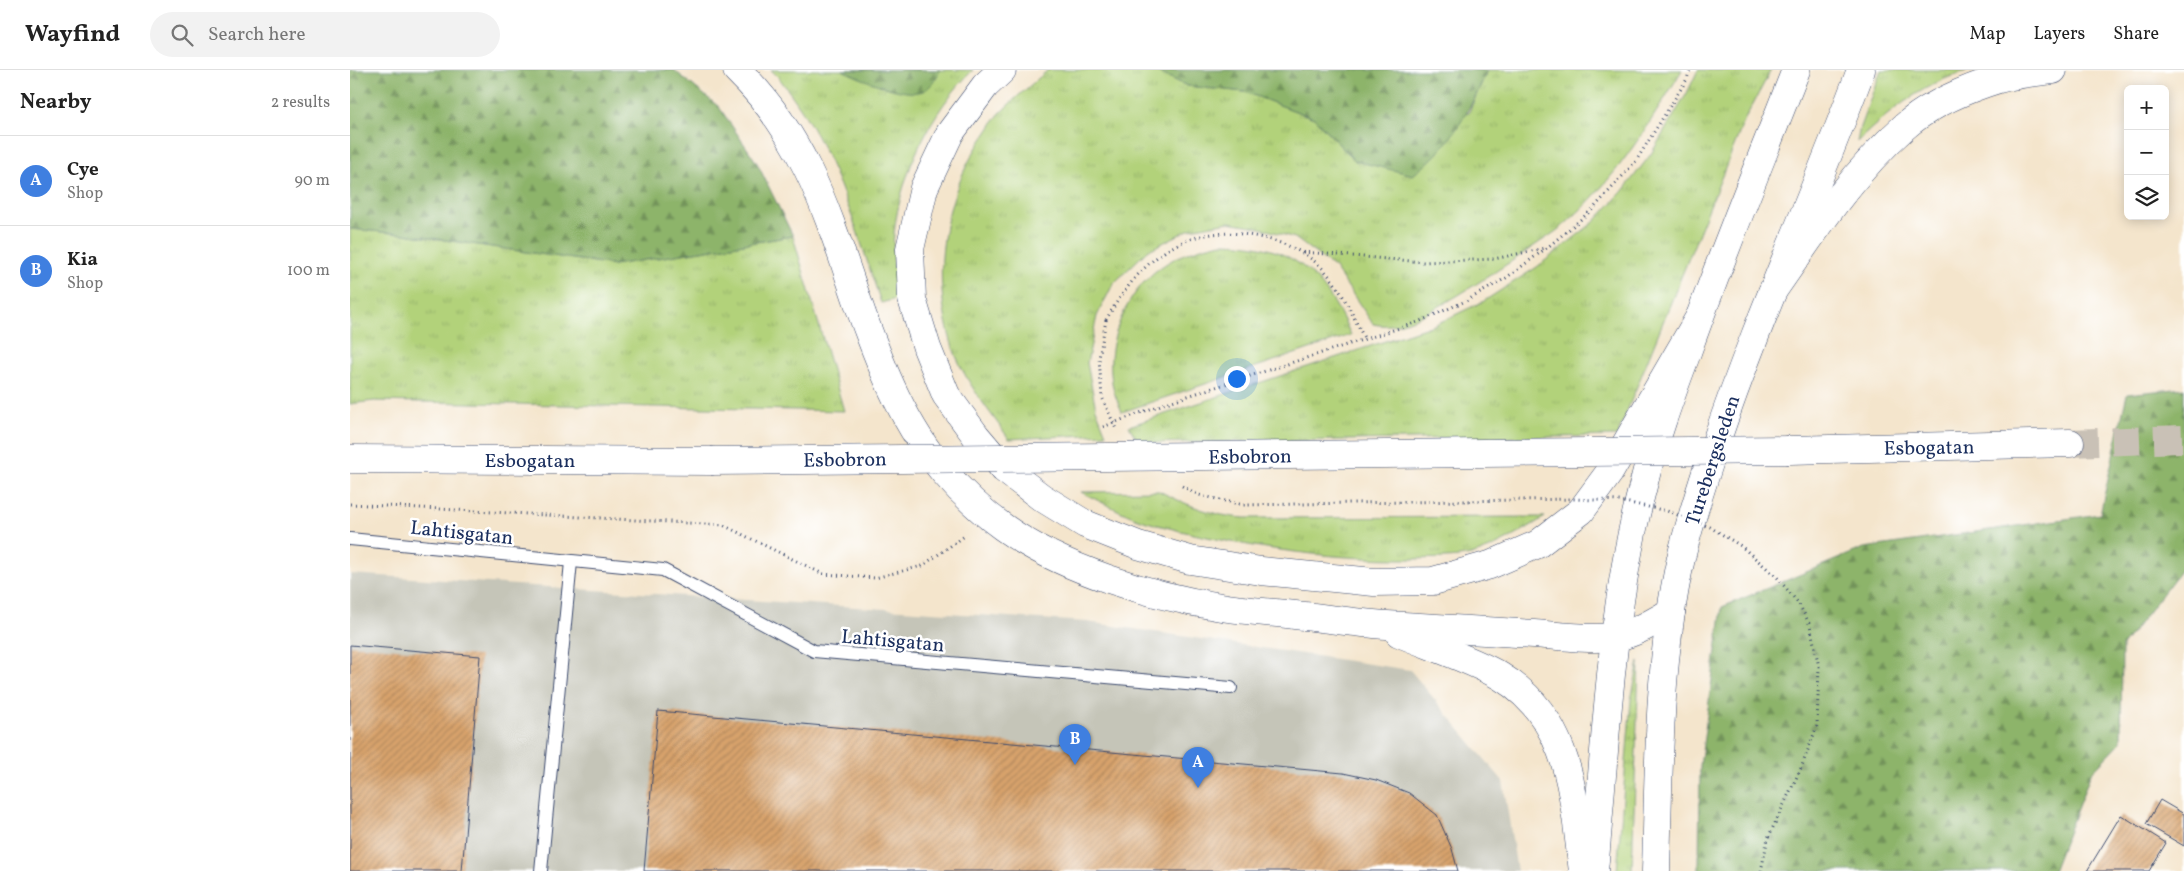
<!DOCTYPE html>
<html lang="en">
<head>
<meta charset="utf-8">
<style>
	:root { --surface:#fff; --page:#f2f2f2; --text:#222; --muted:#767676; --line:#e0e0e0; --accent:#111827 }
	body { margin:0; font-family:Vollkorn,serif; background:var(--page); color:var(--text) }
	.controls { position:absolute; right:15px; top:15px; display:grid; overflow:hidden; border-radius:8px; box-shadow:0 2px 12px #0003 }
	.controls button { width:45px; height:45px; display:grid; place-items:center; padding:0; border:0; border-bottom:1px solid var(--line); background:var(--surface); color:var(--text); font:25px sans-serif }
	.you { position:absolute; left:886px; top:308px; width:18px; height:18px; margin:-12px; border:4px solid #fff; border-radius:50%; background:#1a73e8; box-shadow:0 0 0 8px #1a73e833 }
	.badge { display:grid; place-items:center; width:32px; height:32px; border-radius:50%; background:var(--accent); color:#fff; font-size:16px; font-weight:700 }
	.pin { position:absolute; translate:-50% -41px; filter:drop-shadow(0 1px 2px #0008) }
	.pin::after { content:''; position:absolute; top:26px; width:18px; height:15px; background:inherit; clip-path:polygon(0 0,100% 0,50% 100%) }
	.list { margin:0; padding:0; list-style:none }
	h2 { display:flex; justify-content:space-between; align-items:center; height:65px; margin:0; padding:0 20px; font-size:21px }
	h2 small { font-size:16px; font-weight:400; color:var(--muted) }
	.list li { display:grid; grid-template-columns:32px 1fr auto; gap:15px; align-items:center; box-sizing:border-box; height:90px; padding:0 20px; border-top:1px solid var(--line) }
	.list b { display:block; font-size:19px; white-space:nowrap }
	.list p { margin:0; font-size:16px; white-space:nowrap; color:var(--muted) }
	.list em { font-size:16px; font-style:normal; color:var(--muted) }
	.icon { flex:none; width:28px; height:28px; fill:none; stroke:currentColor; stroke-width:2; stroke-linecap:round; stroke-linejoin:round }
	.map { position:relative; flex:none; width:1834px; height:801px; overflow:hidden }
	header { display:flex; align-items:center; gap:30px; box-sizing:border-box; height:70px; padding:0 25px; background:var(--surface); border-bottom:1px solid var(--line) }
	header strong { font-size:24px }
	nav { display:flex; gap:28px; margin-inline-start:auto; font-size:18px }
	.search { width:350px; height:45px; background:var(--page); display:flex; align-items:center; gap:12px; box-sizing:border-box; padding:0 18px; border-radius:28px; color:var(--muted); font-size:19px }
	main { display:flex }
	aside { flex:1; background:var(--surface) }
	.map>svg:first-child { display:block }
	.industrial { fill:#c5c5b8 }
	.grass { fill:url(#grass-tufts); stroke:#66806c }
	.forest { fill:url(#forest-firs); stroke:#547264 }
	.building { fill:url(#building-hatch) }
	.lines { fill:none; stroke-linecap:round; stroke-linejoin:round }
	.tertiary-tunnel { stroke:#c9c1b6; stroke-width:28; stroke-dasharray:28 14; stroke-linecap:butt }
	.service-casing { stroke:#3c4a6e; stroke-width:14 }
	.tertiary-casing { stroke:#3c4a6e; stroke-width:29 }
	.secondary-casing { stroke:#3c4a6e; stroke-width:29 }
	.motorway-casing { stroke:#3c4a6e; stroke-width:29 }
	.path { stroke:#3c4a6e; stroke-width:3; stroke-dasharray:1 4; stroke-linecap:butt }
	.service { stroke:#fff; stroke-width:12 }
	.tertiary { stroke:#fff; stroke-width:28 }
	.secondary { stroke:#fff; stroke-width:28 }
	.motorway { stroke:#fff; stroke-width:28 }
	.tertiary-bridge-casing { stroke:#3c4a6e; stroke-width:29; stroke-linecap:butt }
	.path-bridge { stroke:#3c4a6e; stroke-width:3; stroke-dasharray:1 4; stroke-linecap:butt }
	.tertiary-bridge { stroke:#fff; stroke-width:28 }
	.labels { text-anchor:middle; stroke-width:5; stroke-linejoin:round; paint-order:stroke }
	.street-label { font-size:20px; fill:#1b2f5e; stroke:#fff }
</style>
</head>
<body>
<header>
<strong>Wayfind</strong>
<div class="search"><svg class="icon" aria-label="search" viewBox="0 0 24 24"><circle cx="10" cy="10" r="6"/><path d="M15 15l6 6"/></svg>Search here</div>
<nav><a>Map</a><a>Layers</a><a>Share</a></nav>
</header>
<main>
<aside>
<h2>Nearby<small>2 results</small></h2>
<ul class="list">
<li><span class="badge" style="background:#3f7fe0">A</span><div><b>Cye</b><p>Shop</p></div><em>90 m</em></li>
<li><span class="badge" style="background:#3f7fe0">B</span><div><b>Kia</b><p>Shop</p></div><em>100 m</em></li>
</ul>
</aside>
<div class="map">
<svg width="1834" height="801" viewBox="0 0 1834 801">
	<defs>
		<pattern id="grass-tufts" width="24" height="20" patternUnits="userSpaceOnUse" patternTransform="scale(1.25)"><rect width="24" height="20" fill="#b2d27a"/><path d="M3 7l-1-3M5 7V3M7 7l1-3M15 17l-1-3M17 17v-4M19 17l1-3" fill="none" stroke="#98b56c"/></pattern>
		<pattern id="forest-firs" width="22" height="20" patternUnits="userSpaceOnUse" patternTransform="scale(1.25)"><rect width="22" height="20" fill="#8db46a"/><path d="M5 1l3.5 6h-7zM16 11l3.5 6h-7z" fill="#72935a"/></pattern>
		<pattern id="building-hatch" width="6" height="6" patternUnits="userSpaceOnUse" patternTransform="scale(1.25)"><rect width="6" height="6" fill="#d8a36c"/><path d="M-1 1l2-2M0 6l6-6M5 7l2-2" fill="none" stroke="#ae855c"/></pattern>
	</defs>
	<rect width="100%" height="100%" fill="#fff"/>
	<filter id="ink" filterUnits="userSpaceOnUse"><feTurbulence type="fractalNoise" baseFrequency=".02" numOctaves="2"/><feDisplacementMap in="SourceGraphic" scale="10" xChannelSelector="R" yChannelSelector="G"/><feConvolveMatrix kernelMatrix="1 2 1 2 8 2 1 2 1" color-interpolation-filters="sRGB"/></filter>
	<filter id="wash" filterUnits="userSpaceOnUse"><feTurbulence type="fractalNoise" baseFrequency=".0096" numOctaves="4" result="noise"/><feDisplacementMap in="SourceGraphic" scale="20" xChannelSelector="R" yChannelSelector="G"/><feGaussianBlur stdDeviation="1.12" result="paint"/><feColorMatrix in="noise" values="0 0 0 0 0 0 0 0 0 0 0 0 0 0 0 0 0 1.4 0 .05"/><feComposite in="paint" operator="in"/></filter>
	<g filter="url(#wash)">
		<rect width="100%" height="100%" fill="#f4e5cc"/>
		<polygon class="industrial" points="0,504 737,552 1060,600 1153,711 1167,801 0,801"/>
		<g class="grass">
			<path d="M421 0H623C580 42 551 103 544 163 542 184 545 207 546 229L531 233C508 164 487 91 445 30 437 19 431 9 421 0Z"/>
			<path d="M698 0H804L837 16 895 22 964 48 1005 91 1119 42 1136 3V0H1332C1299 55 1264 112 1215 154 1205 163 1194 169 1184 176 1158 194 1133 210 1107 226 1082 240 1052 261 1023 254L985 198 945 168 907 157 879 152 840 159 797 181 763 214 747 246 737 293 746 339 756 364 659 369C641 343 618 316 606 286 579 214 590 128 635 65 640 58 644 50 650 43 665 28 682 14 698 0Z"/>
			<polygon points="1348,0 1421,0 1395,49 1267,366 789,373 779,356 1084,255 1134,231 1187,197 1244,152 1272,122 1301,84 1337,23"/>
			<path d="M1531 0H1620C1576 12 1540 40 1507 72L1510 57Z"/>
			<polygon points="0,159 54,164 264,195 443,166 494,341 24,331 0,334"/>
			<path d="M872 173C943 174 973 203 1001 265L772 342C768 332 763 322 762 312 755 271 777 221 811 197 829 184 851 177 872 173Z"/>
			<path d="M809 421C837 435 863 446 894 448L1195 447C1172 461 1148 477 1121 485 1103 489 1083 488 1064 489 977 490 881 476 797 452 775 445 752 432 731 422Z"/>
			<polygon points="1289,592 1282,801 1267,801 1281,630"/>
		</g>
		<g class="forest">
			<polygon points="0,0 324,0 369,37 407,93 443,166 264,195 54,164 0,159"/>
			<path d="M492 0H590C587 7 581 18 573 21 555 28 509 8 492 0Z"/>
			<path d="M804 0H1136V3C1118 44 1099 78 1063 105L1005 91 964 48 895 22 837 16Z"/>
			<polygon points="1834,318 1834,496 1772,576 1771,672 1741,703 1703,801 1349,801 1350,696 1372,537 1514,478 1750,444 1777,324"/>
		</g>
		<g id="blocks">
			<g class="building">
				<polygon points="0,575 130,586 112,801 0,801"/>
				<polygon points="308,641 993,703 1026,710 1059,723 1087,745 1102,779 1108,801 294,801"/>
				<polygon points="1810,730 1834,744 1834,776 1796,754"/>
				<polygon points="1771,745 1816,773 1799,801 1737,801"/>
			</g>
		</g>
	</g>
	<g filter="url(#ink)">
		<use href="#blocks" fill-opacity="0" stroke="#3c4a6e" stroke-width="1"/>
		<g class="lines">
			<polyline class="tertiary-tunnel" points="1720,373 1834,369"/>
			<defs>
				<g id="service">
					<polyline points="0,469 313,500 464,581 881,618"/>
					<polyline points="191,801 221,492"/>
				</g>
				<g id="tertiary">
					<polyline points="1439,380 1720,373"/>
					<polyline points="0,389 361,391"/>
				</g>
				<g id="secondary">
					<path d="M1244 801C1256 673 1260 541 1293 416 1304 371 1320 328 1336 285 1370 189 1409 95 1446 0"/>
					<path d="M1306 801C1309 696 1308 590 1331 488 1340 450 1353 412 1365 375 1408 248 1464 126 1511 0"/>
				</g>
				<g id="motorway">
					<path d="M387 0C459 70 480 152 512 244 532 299 555 357 594 402 611 422 631 441 653 457 711 499 801 526 871 537 895 541 920 542 945 545 975 548 1006 553 1037 555 1086 558 1135 561 1184 564 1210 566 1239 570 1265 567 1285 564 1303 552 1321 542"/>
					<polyline points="652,0 635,16 600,63 574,118 560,179 562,229 577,278 596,325 626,366 654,399 691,427 735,454 788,475 840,490 911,501 1024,512 1083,511 1140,495 1188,474 1231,441 1259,403 1349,248"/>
					<path d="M1422 222C1462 165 1500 105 1553 58 1575 38 1607 23 1636 13 1655 6 1683 2 1703 0"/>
					<path d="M1049 563C1080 576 1121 589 1150 606 1222 649 1223 727 1233 801"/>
				</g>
			</defs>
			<use href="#service" class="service-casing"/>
			<use href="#tertiary" class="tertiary-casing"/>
			<use href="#secondary" class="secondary-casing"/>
			<use href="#motorway" class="motorway-casing"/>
			<g class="path">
				<polyline points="953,182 1074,192 1144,189 1195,178"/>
				<path d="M756 250C791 188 838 149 913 168 936 173 957 183 973 199 992 219 1002 244 1014 268"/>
				<polyline points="753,357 816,333 1068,252 1118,230 1156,208 1198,177 1243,139 1286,91 1337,9 1340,0"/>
				<polyline points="0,434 373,455 473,504 525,508 572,496 616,465"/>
				<polyline points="1411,801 1418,768 1451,698 1467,656 1469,597 1460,555 1449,534 1427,507"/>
			</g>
			<use href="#service" class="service"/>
			<use href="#tertiary" class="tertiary"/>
			<use href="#secondary" class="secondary"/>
			<use href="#motorway" class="motorway"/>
			<defs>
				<polyline id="tertiary-bridge" points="361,391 1439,380"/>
			</defs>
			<use href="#tertiary-bridge" class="tertiary-bridge-casing"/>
			<g class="path-bridge">
				<polyline points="756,250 749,288 752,327 766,359"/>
				<polyline points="832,416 849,425 893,435 1222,429 1270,431 1317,441 1360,457 1391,476 1427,507"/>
			</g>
			<use href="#tertiary-bridge" class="tertiary-bridge"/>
		</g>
	</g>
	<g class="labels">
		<g class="street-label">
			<text transform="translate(1579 377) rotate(-1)" y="7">Esbogatan</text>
			<text transform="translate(900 386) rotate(-1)" y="7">Esbobron</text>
			<text transform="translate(495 389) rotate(-1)" y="7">Esbobron</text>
			<text x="180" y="397">Esbogatan</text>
			<text transform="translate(1362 390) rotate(-72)" y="7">Turebergsleden</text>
			<text transform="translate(112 462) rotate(6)" y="7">Lahtisgatan</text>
			<text transform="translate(543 570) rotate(5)" y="7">Lahtisgatan</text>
		</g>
	</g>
</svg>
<div class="controls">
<button>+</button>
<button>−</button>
<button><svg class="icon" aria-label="layers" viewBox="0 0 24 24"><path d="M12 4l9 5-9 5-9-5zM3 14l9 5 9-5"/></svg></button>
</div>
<div class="you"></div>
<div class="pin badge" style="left:848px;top:718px;background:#3f7fe0">A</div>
<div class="pin badge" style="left:725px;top:695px;background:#3f7fe0">B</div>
</div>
</main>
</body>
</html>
